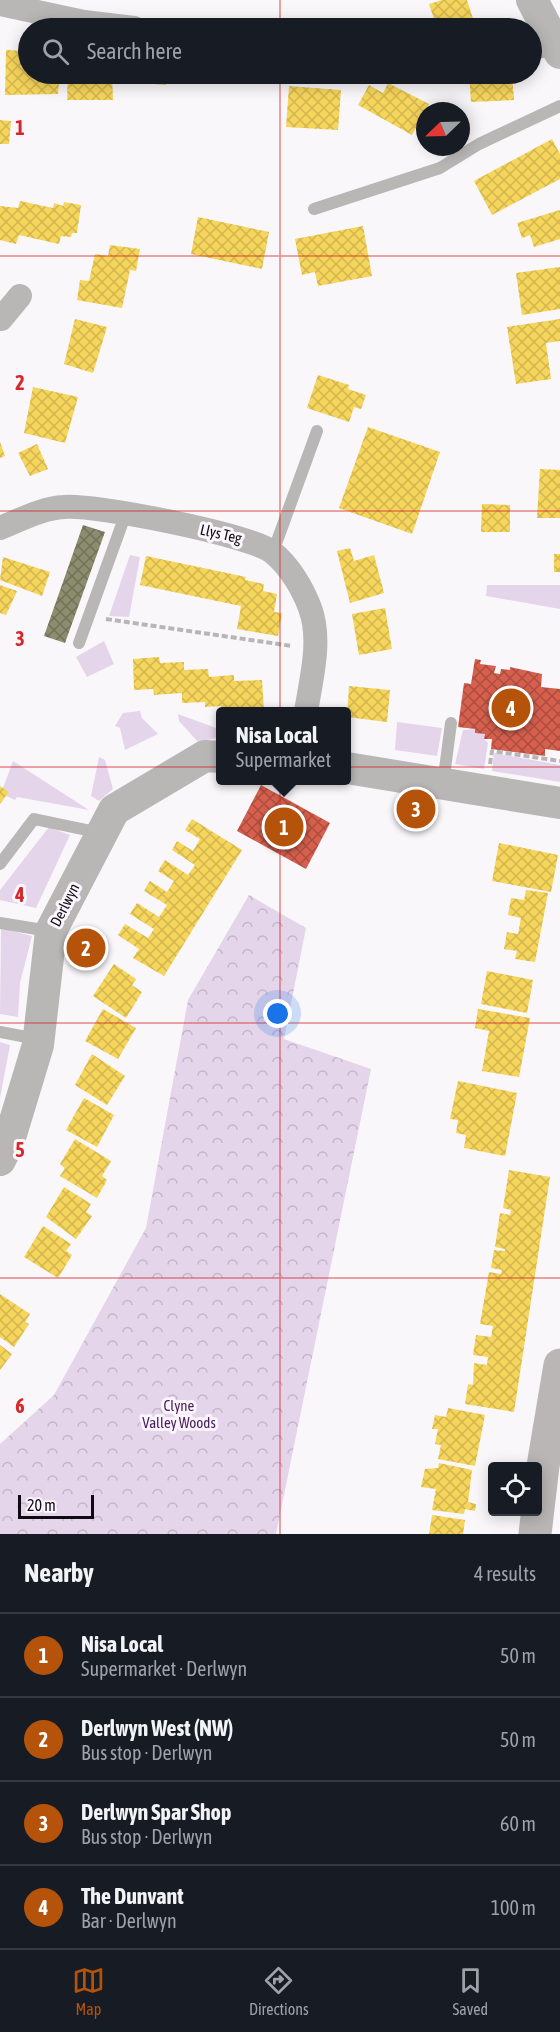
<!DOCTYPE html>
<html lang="en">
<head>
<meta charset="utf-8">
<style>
	:root { --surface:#171b24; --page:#242831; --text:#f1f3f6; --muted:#9ea1a6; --line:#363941; --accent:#b45309 }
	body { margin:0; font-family:"Asap Condensed",sans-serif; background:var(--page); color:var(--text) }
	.controls { position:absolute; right:18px; bottom:18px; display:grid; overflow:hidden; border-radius:6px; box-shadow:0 3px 15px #0003 }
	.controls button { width:54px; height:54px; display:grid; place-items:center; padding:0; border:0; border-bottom:2px solid var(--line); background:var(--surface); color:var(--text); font:30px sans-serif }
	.compass { position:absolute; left:416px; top:102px; width:54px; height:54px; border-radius:50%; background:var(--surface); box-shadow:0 3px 15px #0003; rotate:247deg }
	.scale { position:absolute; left:18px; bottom:15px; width:76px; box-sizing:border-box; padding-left:6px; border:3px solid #100b12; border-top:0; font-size:16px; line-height:21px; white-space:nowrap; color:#100b12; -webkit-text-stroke:4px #fbf5fd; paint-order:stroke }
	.you { position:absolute; left:278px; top:1014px; width:21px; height:21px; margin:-15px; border:4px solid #fff; border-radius:50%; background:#1a73e8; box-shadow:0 0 0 9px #1a73e833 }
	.badge { display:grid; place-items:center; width:39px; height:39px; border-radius:50%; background:var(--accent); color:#fff; font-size:20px; font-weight:700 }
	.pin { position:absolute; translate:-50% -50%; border:3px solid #fff; box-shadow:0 2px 6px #0006 }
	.popup { position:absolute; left:216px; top:707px; width:135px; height:78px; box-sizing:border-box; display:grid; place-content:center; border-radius:6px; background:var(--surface); filter:drop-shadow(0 2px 4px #0005); font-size:20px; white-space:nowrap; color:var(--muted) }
	.popup b { font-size:22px; color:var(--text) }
	.popup::after { content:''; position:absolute; left:50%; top:100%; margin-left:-12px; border:12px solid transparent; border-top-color:var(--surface) }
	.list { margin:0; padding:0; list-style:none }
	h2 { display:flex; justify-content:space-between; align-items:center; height:78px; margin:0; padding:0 24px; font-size:26px }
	h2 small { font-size:20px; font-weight:400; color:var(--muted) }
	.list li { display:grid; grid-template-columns:39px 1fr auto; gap:18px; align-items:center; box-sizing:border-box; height:84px; padding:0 24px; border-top:2px solid var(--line) }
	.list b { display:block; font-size:22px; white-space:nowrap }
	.list p { margin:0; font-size:20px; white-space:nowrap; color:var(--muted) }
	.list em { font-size:20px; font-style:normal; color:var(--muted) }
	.icon { flex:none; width:33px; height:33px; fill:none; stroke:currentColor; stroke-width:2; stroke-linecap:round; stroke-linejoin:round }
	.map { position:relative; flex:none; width:560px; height:1534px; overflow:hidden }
	.search { position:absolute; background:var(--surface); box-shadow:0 3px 15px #0003; left:18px; right:18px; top:18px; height:66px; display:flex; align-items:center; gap:15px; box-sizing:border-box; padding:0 21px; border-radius:33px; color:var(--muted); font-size:22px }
	.sheet { height:414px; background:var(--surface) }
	nav { display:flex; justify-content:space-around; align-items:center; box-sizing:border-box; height:84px; border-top:2px solid var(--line); background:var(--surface); font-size:16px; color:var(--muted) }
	nav a { display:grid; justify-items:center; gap:3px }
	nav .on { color:var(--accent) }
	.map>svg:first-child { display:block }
	.green { fill:#e5d5ea }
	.forest { fill:url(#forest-crowns) }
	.homes { fill:url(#homes-cross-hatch) }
	.shops { fill:url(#shops-cross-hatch) }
	.industry { fill:url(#industry-cross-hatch) }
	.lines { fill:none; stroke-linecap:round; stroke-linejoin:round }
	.path { stroke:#b7b5b5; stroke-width:4; stroke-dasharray:6 3; stroke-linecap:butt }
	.service { stroke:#b9b6b6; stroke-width:12 }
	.minor { stroke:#b9b6b6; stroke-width:24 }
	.tertiary { stroke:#b9b6b6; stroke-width:32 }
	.secondary { stroke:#b9b6b5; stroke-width:33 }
	.grid { fill:none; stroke:#d62828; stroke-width:1.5; stroke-opacity:0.55 }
	.labels { text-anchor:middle; stroke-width:6; stroke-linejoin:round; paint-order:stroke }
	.street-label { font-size:15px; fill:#100b12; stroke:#fbf5fd }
	.park-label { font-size:15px; fill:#4c1d5b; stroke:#fbf5fd }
	.grid-label { font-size:20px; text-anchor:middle; font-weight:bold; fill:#d62828; stroke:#fbf5fd; stroke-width:6; stroke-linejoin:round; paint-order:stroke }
</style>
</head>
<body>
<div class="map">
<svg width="560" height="1534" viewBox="0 0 560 1534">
	<defs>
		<pattern id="forest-crowns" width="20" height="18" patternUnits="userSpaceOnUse" patternTransform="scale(1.5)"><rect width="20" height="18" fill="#e5d5ea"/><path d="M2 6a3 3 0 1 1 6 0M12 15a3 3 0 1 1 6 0" fill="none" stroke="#c3b6c8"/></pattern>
		<pattern id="homes-cross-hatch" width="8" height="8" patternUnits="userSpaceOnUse" patternTransform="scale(1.5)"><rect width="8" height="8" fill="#f6d55c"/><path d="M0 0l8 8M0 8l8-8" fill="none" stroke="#d2b64f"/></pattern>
		<pattern id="shops-cross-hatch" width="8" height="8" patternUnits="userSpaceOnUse" patternTransform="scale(1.5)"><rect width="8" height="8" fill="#d6604d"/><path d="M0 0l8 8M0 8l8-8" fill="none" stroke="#ac4d3f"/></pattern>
		<pattern id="industry-cross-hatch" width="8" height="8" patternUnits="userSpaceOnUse" patternTransform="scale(1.5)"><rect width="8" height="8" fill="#8c8c6e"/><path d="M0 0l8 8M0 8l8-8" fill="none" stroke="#717159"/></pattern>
	</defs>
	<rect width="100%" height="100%" fill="#faf7fb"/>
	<g class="green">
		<polygon points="130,555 140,557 129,617 109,616"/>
		<polygon points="487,585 560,585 560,609 486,596"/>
		<polygon points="104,641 114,664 87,677 76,657"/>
		<polygon points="140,711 142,718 158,734 125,750 120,728 115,726 123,713"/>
		<polygon points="178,714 216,728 216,738 198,742 179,721"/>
		<polygon points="397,722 442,728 437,756 395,750"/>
		<polygon points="475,729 475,733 485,734 484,739 488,743 484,769 455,764 463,730"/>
		<polygon points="494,753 560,765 560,782 492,771"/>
		<polygon points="99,757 105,760 113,789 99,801 91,796"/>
		<polygon points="13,761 89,810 17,797 15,800 6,796 8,792 3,788"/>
		<polygon points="49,827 70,835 36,908 0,900 0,890"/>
		<polygon points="1,928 32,936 20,983 18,1017 0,1014"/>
		<polygon points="0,1042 10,1045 0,1098"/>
	</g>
	<polygon class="forest" points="249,895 306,928 284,1039 371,1069 276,1534 0,1534 0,1444 54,1395 146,1228 188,1000"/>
	<g class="homes">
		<polygon points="442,0 467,0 476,28 437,28 429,4"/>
		<polygon points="6,50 28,51 28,74 60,74 58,94 5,95"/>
		<polygon points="68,74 112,74 113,100 67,100"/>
		<polygon points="131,74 167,74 166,85 130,82"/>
		<polygon points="185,74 221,74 221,82 185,80"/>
		<polygon points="469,74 512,74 514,100 471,102"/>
		<polygon points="388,83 429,104 412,135 358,105 369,85 383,93"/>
		<polygon points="289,86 341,90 338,130 286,127"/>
		<polygon points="0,120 11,121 9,144 0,144"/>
		<polygon points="552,139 560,154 560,179 492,215 474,181"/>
		<polygon points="20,201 53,208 54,203 63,206 64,202 81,205 77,233 72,233 71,237 61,236 59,244 19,235 16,244 0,240 0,206 18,208"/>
		<polygon points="560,210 560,239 534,247 530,235 522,238 517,223"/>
		<polygon points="198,217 269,232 262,269 191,254"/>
		<polygon points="363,226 372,276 318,286 315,272 302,275 295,239"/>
		<polygon points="110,245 140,249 136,271 130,270 122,308 77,300 80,280 89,281 95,254 108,256"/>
		<polygon points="560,267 560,309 522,315 516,273"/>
		<polygon points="75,319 107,327 93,373 64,364"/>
		<polygon points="560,319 560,341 546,343 551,379 516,384 507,327"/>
		<polygon points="318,375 349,385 348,389 366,395 361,409 354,407 349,422 307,408"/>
		<polygon points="33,387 78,397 65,443 24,433"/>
		<polygon points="368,427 440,452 412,534 339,508"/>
		<polygon points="0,442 5,456 0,458"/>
		<polygon points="37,444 48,469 30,476 18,453"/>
		<polygon points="540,469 560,470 560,518 537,518"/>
		<polygon points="482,504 510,505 510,532 481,532"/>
		<polygon points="350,548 354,561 374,555 384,593 350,603 337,551"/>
		<rect x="554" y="554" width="6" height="18"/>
		<polygon points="146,556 246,577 245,580 264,584 263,591 277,594 274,612 282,613 278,636 237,629 241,606 140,585"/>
		<polygon points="3,557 50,572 42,596 0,580"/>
		<polygon points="0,585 17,591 6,615 0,613"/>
		<polygon points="385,608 392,649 359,655 352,614"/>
		<polygon points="159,657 160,663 184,662 184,670 208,669 209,677 234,675 234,681 262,680 264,709 221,711 221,706 205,707 205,702 182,703 182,693 154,695 153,689 134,690 133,659"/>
		<polygon points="349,686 390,690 387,722 347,717"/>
		<polygon points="0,786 9,792 0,804"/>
		<polygon points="192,819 242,850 164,976 133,958 139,949 118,935 125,924 148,938 154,929 130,914 137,903 159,917 167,905 144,891 150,881 167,892 174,881 158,871 165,860 188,875 195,865 172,850 177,841 193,851 200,839 185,830"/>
		<polygon points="499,843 558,855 551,892 492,881"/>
		<polygon points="526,890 548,893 535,962 515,959 517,951 504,949 507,932 518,934 521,918 508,915 511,898 524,900"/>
		<polygon points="114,964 136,979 132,985 142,992 126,1018 93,996"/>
		<polygon points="487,971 533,980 527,1013 481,1004"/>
		<polygon points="103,1009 136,1028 118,1059 85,1041"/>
		<polygon points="478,1009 530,1018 519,1077 482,1071 489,1031 475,1028"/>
		<polygon points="92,1054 125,1076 107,1105 75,1085"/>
		<polygon points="458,1081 517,1093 505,1156 464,1148 466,1135 456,1133 458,1120 450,1119"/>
		<polygon points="84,1098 114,1115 97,1147 66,1130"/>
		<polygon points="75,1139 111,1161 102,1176 107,1180 97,1198 60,1176 65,1168 60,1164"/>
		<polygon points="509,1170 550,1177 514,1412 465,1404 468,1384 473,1385 474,1363 487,1365 488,1357 473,1355 476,1335 491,1337 493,1326 480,1324 489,1272 501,1274 502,1270 491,1268 494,1250 505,1251 505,1249 495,1247 500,1213 510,1215 511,1210 503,1208"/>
		<polygon points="64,1187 91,1204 86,1212 92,1216 76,1239 46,1217"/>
		<polygon points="43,1226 71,1244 66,1251 72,1255 58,1278 24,1257"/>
		<polygon points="0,1294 30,1314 25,1322 29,1324 14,1347 0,1337"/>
		<polygon points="0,1345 12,1354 0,1370"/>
		<polygon points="448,1408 485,1415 475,1466 438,1459 441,1445 435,1444 438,1429 432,1429 435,1415 446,1417"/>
		<polygon points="439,1463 472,1470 468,1502 476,1504 475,1511 465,1509 464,1514 432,1510 436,1489 421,1487 425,1469 438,1468"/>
		<polygon points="432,1515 465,1520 463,1534 429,1534"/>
	</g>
	<g class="shops">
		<polygon points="475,659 481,660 480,664 496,666 494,673 500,674 501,669 510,670 510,667 542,674 541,687 560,689 560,751 545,749 545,756 491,749 492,739 484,739 485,734 475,733 475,729 458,727 464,683 471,684"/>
		<polygon points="261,785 330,823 306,869 237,831"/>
	</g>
	<polygon class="industry" points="83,525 105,532 65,643 44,636"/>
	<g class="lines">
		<g class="path">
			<polyline points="106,619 292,646"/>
			<polyline points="490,764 492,751 560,761"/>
		</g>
		<g class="service">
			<polyline points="314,209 440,168 479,144 560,106"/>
			<polyline points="273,552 317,431"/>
			<polyline points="79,643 126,513"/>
			<polyline points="443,784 451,723"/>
			<polyline points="0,864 34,819 101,833"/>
			<polyline points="0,923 49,931"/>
			<polyline points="0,1032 37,1039"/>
		</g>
		<g class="minor">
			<polyline points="0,4 84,22 134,28"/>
			<polyline points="532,47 555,45"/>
			<polyline points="1,319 20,296"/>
			<path d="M0 528C20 520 42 508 64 507 95 504 251 535 272 552 289 565 303 589 310 608 322 640 311 679 306 712"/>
		</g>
		<g class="tertiary">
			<polyline points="532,0 560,53"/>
			<polyline points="347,768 560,803"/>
			<polyline points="0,1160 8,1144 38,1045 51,931 114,810 205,756 221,757"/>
		</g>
		<polyline class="secondary" points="535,1534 543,1466 560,1365"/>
	</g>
	<path class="grid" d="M280 0V28M280 74V1534M0 256H560M0 511H560M0 767H560M0 1023H560M0 1278H560"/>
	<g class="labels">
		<g class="street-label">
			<text transform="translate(221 534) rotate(13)" y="5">Llys Teg</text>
			<text transform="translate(65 905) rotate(-63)" y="5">Derlwyn</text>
		</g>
		<g class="park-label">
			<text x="179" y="1411">Clyne<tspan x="179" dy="17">Valley Woods</tspan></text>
		</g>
	</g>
	<g class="grid-label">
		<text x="20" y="135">1</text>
		<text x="20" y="390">2</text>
		<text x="20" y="646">3</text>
		<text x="20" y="902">4</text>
		<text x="20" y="1157">5</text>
		<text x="20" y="1413">6</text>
	</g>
</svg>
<div class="controls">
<button><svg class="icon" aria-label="locate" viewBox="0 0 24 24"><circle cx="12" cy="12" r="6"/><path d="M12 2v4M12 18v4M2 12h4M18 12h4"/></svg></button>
</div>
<svg class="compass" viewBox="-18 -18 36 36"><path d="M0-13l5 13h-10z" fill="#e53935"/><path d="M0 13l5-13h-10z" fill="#9ea1a6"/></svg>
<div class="scale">20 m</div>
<div class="you"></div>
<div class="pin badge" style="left:284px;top:827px">1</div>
<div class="popup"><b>Nisa Local</b>Supermarket</div>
<div class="pin badge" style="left:86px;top:948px">2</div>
<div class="pin badge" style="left:416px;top:809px">3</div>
<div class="pin badge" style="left:511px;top:708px">4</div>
<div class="search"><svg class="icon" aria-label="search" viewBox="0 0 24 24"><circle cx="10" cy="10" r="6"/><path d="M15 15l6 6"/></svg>Search here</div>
</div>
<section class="sheet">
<h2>Nearby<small>4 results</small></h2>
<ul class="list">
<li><span class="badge">1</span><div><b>Nisa Local</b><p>Supermarket · Derlwyn</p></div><em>50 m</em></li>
<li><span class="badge">2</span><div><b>Derlwyn West (NW)</b><p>Bus stop · Derlwyn</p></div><em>50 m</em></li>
<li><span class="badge">3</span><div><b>Derlwyn Spar Shop</b><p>Bus stop · Derlwyn</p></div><em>60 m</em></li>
<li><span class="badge">4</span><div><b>The Dunvant</b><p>Bar · Derlwyn</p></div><em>100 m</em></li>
</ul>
</section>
<nav>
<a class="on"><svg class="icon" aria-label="map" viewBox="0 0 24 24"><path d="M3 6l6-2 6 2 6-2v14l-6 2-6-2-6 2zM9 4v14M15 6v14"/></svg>Map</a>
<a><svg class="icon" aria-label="directions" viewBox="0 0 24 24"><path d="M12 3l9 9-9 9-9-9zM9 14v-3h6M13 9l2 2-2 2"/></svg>Directions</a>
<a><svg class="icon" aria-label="saved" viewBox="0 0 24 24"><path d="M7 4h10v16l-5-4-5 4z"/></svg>Saved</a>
</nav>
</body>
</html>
